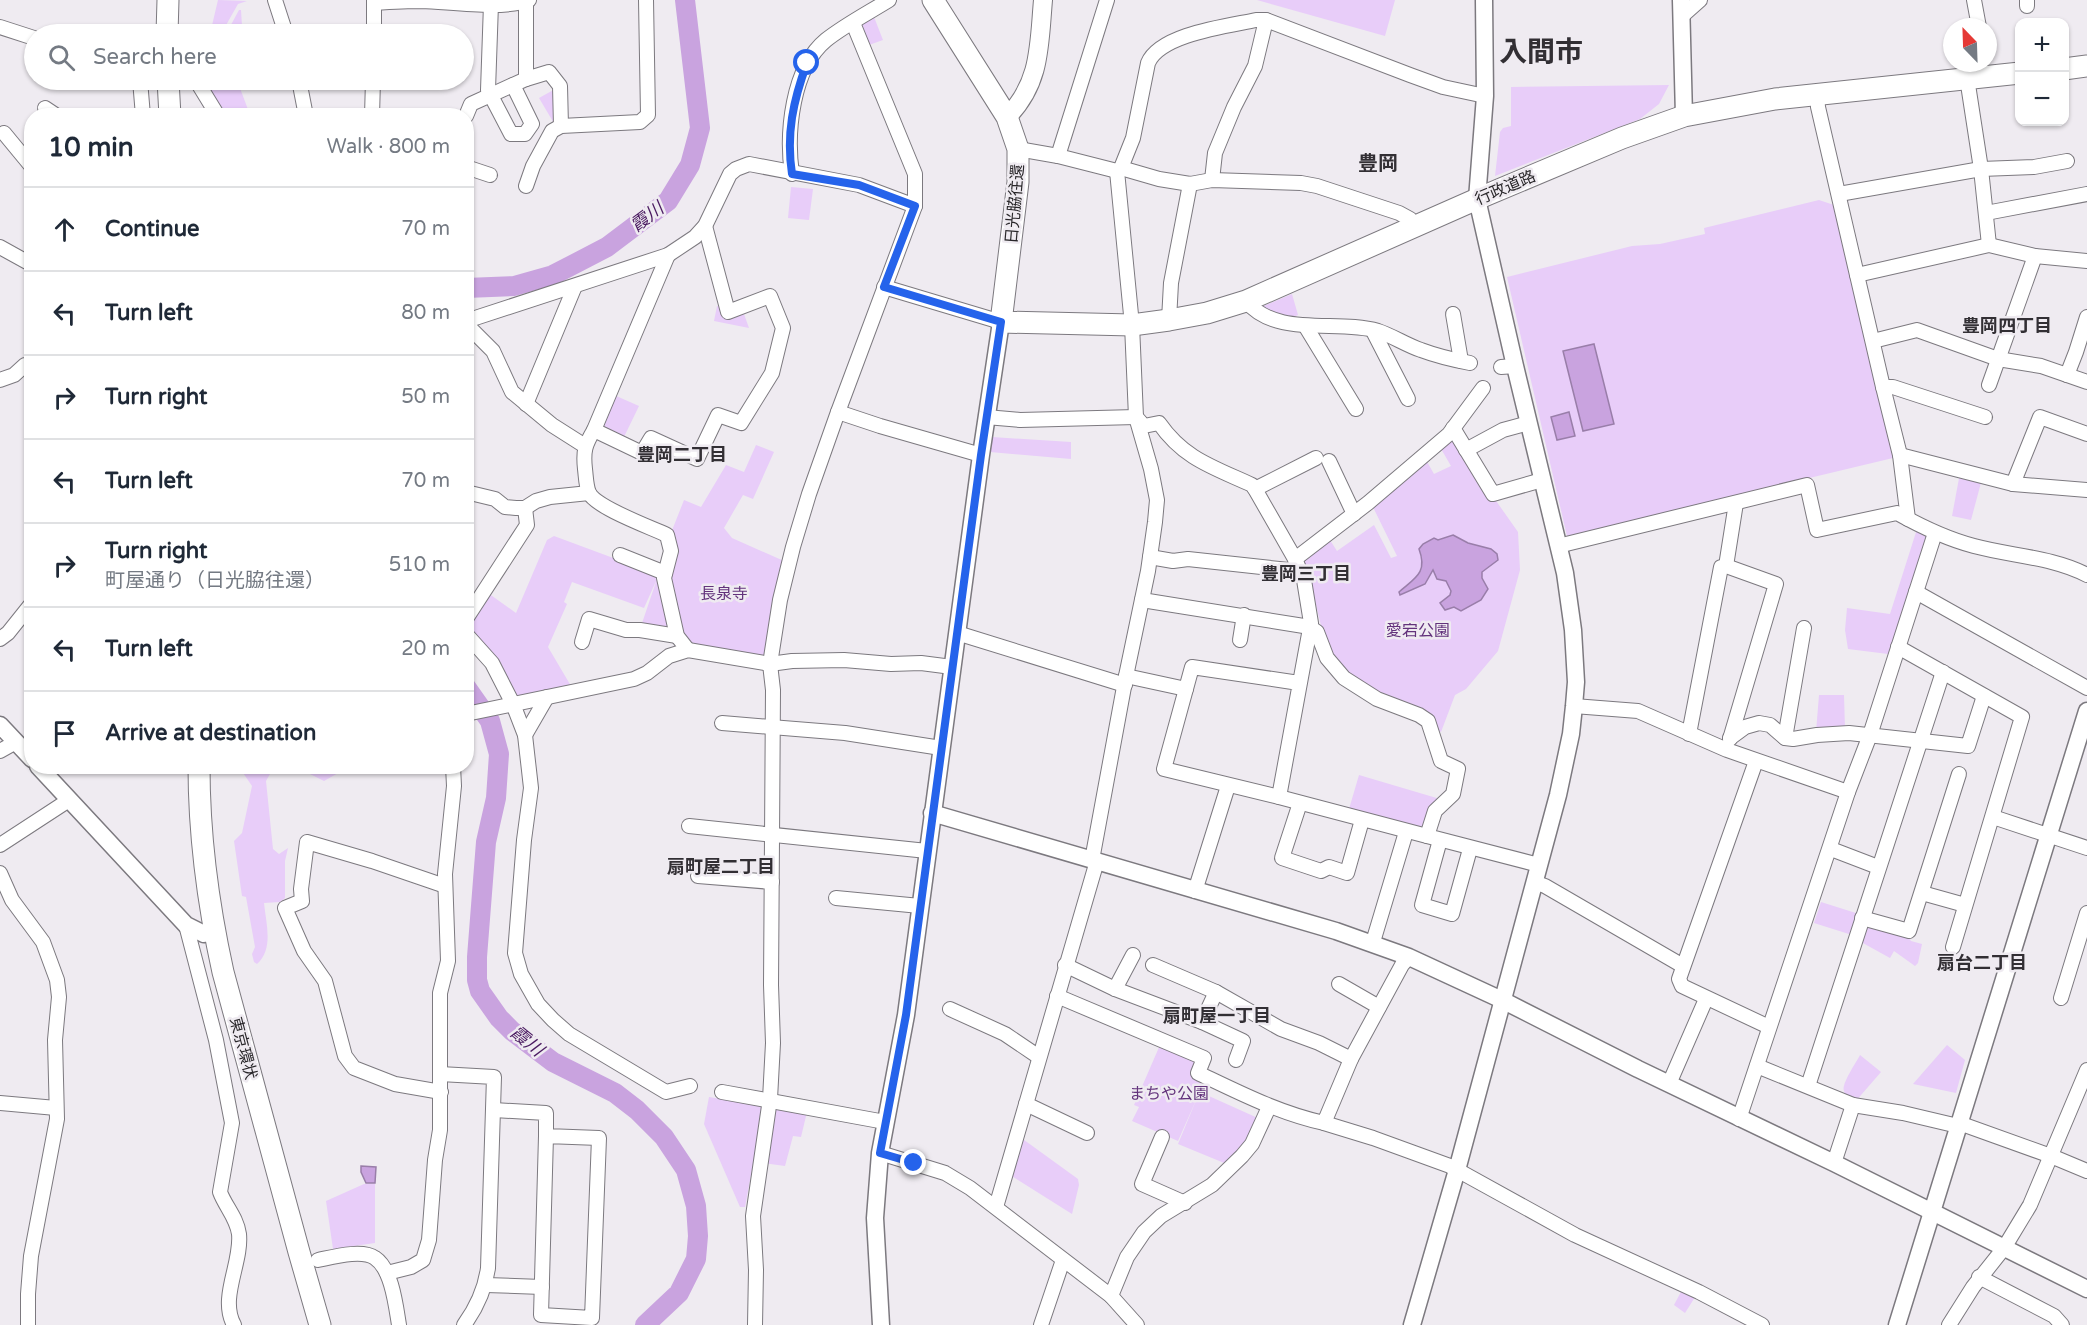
<!DOCTYPE html>
<html lang="en">
<head>
<meta charset="utf-8">
<style>
	:root { --surface:#fff; --page:#f2f2f3; --text:#1f2937; --muted:#747a83; --line:#e0e1e3 }
	body { margin:0; font-family:"Varela Round","Noto Sans JP",sans-serif; background:var(--page); color:var(--text) }
	.controls { position:absolute; right:18px; top:18px; display:grid; overflow:hidden; border-radius:12px; box-shadow:0 2px 4px #0004 }
	.controls button { width:54px; height:54px; display:grid; place-items:center; padding:0; border:0; border-bottom:2px solid var(--line); background:var(--surface); color:var(--text); font:30px sans-serif }
	.compass { position:absolute; left:1943px; top:18px; width:54px; height:54px; border-radius:50%; background:var(--surface); box-shadow:0 2px 4px #0004; rotate:337deg }
	.stop { position:absolute; width:18px; height:18px; margin:-14px; border:4px solid #2563eb; border-radius:50%; background:#fff }
	.stop.end { background:#2563eb; border-color:#fff; box-shadow:0 2px 6px #0008 }
	.list { margin:0; padding:0; list-style:none }
	h2 { display:flex; justify-content:space-between; align-items:center; height:78px; margin:0; padding:0 24px; font-size:26px }
	h2 small { font-size:20px; font-weight:400; color:var(--muted) }
	.list li { display:grid; grid-template-columns:39px 1fr auto; gap:18px; align-items:center; box-sizing:border-box; height:84px; padding:0 24px; border-top:2px solid var(--line) }
	.list b { display:block; font-size:22px; white-space:nowrap }
	.list p { margin:0; font-size:20px; white-space:nowrap; color:var(--muted) }
	.list em { font-size:20px; font-style:normal; color:var(--muted) }
	.icon { flex:none; width:33px; height:33px; fill:none; stroke:currentColor; stroke-width:2; stroke-linecap:round; stroke-linejoin:round }
	.map { position:relative; flex:none; width:2087px; height:1325px; overflow:hidden }
	.search { position:absolute; background:var(--surface); box-shadow:0 2px 4px #0004; left:24px; top:24px; width:450px; height:66px; display:flex; align-items:center; gap:15px; box-sizing:border-box; padding:0 21px; border-radius:33px; color:var(--muted); font-size:22px }
	.panel { position:absolute; background:var(--surface); box-shadow:0 2px 4px #0004; left:24px; top:108px; width:450px; height:666px; border-radius:24px }
	.map>svg:first-child { display:block }
	.green { fill:#e8cdf9 }
	.water { fill:#c9a3df; stroke:#997ea9; stroke-width:1.5 }
	.lines { fill:none; stroke-linecap:round; stroke-linejoin:round }
	.river { stroke:#c9a3df; stroke-width:20 }
	.minor-casing { stroke:#7c797f; stroke-width:16 }
	.tertiary-casing { stroke:#7c797f; stroke-width:19 }
	.secondary-casing { stroke:#7c797f; stroke-width:20 }
	.trunk-casing { stroke:#7c797f; stroke-width:23 }
	.minor { stroke:#fff; stroke-width:14 }
	.tertiary { stroke:#fff; stroke-width:16 }
	.secondary { stroke:#fff; stroke-width:18 }
	.trunk { stroke:#fff; stroke-width:21 }
	.route { stroke:#2563eb; stroke-width:8 }
	.labels { text-anchor:middle; stroke-width:5; stroke-linejoin:round; paint-order:stroke }
	.street-label { font-size:16px; fill:#29272a; stroke:#efebf1 }
	.park-label { font-size:16px; fill:#63337c; stroke:#efebf1 }
	.water-label { font-size:18px; font-style:italic; fill:#4a1a61; stroke:#efebf1 }
	.neighbourhood-label { font-size:18px; font-weight:bold; fill:#322f34; stroke:#efebf1 }
	.quarter-label { font-size:20px; font-weight:bold; fill:#322f34; stroke:#efebf1 }
	.town-label { font-size:28px; font-weight:bold; fill:#322f34; stroke:#efebf1 }
</style>
</head>
<body>
<div class="map">
<svg width="2087" height="1325" viewBox="0 0 2087 1325">
	<rect width="100%" height="100%" fill="#efebf1"/>
	<g class="green">
		<polygon points="218,0 247,1 238,4 221,34 210,34"/>
		<polygon points="1257,0 1395,0 1385,36"/>
		<polygon points="239,10 241,10 242,26 237,27 237,34 226,34"/>
		<polygon points="874,17 883,40 869,45 862,25"/>
		<polygon points="207,80 237,80 250,115 223,115 205,84"/>
		<polygon points="1669,85 1659,104 1640,119 1495,176 1500,132 1503,128 1511,126 1511,87"/>
		<polygon points="557,88 555,125 539,98"/>
		<polygon points="791,187 813,189 809,220 788,218"/>
		<polygon points="1819,200 1834,205 1893,458 1567,536 1507,277 1632,246 1660,244 1705,234 1704,228"/>
		<path d="M1292 294 1298 315C1283 322 1274 315 1261 307Z"/>
		<polygon points="717,306 737,311 739,316 744,314 749,328 714,321"/>
		<polygon points="614,395 639,406 623,439 604,428 602,424"/>
		<polygon points="992,437 1071,442 1071,459 990,452"/>
		<polygon points="1451,437 1518,532 1520,570 1498,651 1466,689 1455,695 1441,732 1427,722 1379,696 1335,665 1327,650 1314,597 1302,558 1328,537 1337,551 1374,525 1391,558 1397,556 1372,505 1426,460 1434,474 1451,466 1440,447"/>
		<polygon points="756,445 774,452 753,499 743,495 724,528 732,538 784,561 766,654 764,656 692,645 682,634 669,575 671,533 684,500 701,507 726,465 744,472"/>
		<polygon points="1960,473 1982,479 1971,520 1952,516"/>
		<polygon points="1917,529 1931,535 1888,654 1848,649 1845,630 1847,608 1890,614"/>
		<polygon points="554,536 651,572 650,575 654,576 661,574 673,629 641,626 657,579 644,608 572,582 564,602 567,604 548,647 571,686 518,697 512,691 468,629 468,625 488,593 516,613 547,540"/>
		<polygon points="1819,695 1844,695 1845,729 1816,732"/>
		<path d="M239 767H266L270 774 266 781 273 849 279 854 288 848 285 861V898L280 902 264 903C266 923 274 949 257 964L254 962 252 954 255 947 246 897 242 896 234 841 242 833 252 786Z"/>
		<polygon points="306,767 341,767 338,769 340,772 324,781 310,774"/>
		<polygon points="1359,775 1440,799 1434,806 1420,830 1349,809"/>
		<polygon points="1821,902 1859,914 1852,935 1814,923"/>
		<polygon points="1866,923 1906,934 1911,941 1922,944 1918,963 1915,966 1894,951 1890,958 1861,942"/>
		<polygon points="1160,1045 1195,1059 1204,1081 1200,1092 1260,1119 1251,1141 1229,1165 1178,1144 1197,1098 1178,1141 1132,1121 1139,1107 1134,1105"/>
		<polygon points="1947,1045 1965,1060 1956,1093 1913,1084"/>
		<path d="M1860 1055 1881 1072 1855 1102C1851 1099 1845 1096 1844 1091 1841 1084 1856 1063 1860 1055Z"/>
		<polygon points="709,1097 764,1106 745,1207 740,1207 704,1124"/>
		<polygon points="775,1107 807,1112 801,1137 793,1136 785,1166 763,1163"/>
		<polygon points="1020,1137 1078,1179 1079,1185 1072,1214 1010,1175"/>
		<polygon points="364,1184 375,1184 375,1243 333,1249 326,1201"/>
		<polygon points="1683,1288 1697,1294 1685,1313 1674,1305"/>
	</g>
	<g class="water">
		<polygon points="1594,344 1614,424 1583,431 1563,351"/>
		<polygon points="1569,412 1575,436 1557,440 1551,417"/>
		<path d="M1453 535 1468 543 1491 549 1497 554 1498 560 1482 572V578L1488 589 1481 600 1461 611 1454 607 1445 610 1440 603 1450 595 1451 591 1446 581 1437 579 1433 570 1425 584 1400 595 1399 592C1415 578 1428 573 1419 549L1423 544 1434 538 1438 540Z"/>
		<polygon points="361,1166 376,1167 375,1183 366,1183 361,1172"/>
	</g>
	<g class="lines">
		<g class="river">
			<polyline points="466,288 514,286 553,275 607,247 668,201 690,165 700,128 685,0"/>
			<polyline points="466,687 490,721 499,754 496,798 486,842 477,957 477,980 480,991 499,1018 512,1031 553,1062 615,1093 637,1110 664,1137 686,1170 696,1206 698,1236 696,1259 679,1293 645,1325"/>
		</g>
		<defs>
			<g id="minor">
				<polyline points="275,0 286,34"/>
				<polyline points="1974,0 1979,27"/>
				<polyline points="2027,0 2027,6"/>
				<path d="M374 3C390 2 406 1 422 1 451 2 503 10 529 0"/>
				<polyline points="491,4 488,90 511,134 525,134 532,124 513,85"/>
				<polyline points="1682,16 1700,0"/>
				<polyline points="0,27 34,38"/>
				<polyline points="374,34 374,0"/>
				<polyline points="1967,78 1981,169 1989,245"/>
				<polyline points="526,79 549,72 560,86 561,126"/>
				<polyline points="140,80 143,116"/>
				<polyline points="196,80 218,116"/>
				<polyline points="299,80 306,116"/>
				<polyline points="1817,94 1818,107 1883,387 1900,455 1908,519"/>
				<polyline points="45,108 57,116"/>
				<polyline points="372,116 373,80"/>
				<polyline points="466,116 471,104 526,79 526,1"/>
				<polyline points="4,133 32,167"/>
				<polyline points="1018,149 1058,156 1117,171 1121,168 1159,179 1190,184 1212,180 1301,183 1317,186 1399,213 1410,219 1415,227"/>
				<polyline points="1058,156 1107,0"/>
				<polyline points="466,167 490,175"/>
				<path d="M1121 168 1133 138 1148 63C1160 34 1228 26 1256 20H1266L1410 75 1443 87 1485 96"/>
				<path d="M792 174C786 133 792 68 826 40 845 25 868 13 889 0"/>
				<polyline points="1212,180 1215,153 1234,107 1255,66 1266,20"/>
				<polyline points="526,186 533,166 552,131 561,126 640,122 648,115 646,0"/>
				<polyline points="1839,194 1981,169 2034,167 2067,161"/>
				<polyline points="1986,213 2087,194"/>
				<polyline points="0,247 27,262 32,255"/>
				<path d="M668 255 594 430C585 445 583 451 585 469 586 477 586 486 589 493 597 508 650 527 667 535L671 551 664 578 677 636 688 650"/>
				<polyline points="2035,256 2087,261"/>
				<polyline points="1857,275 1989,245 2035,256 1989,385"/>
				<polyline points="884,287 1001,322"/>
				<path d="M1246 301C1276 338 1338 319 1378 331 1393 336 1406 345 1421 350 1437 356 1454 360 1470 363"/>
				<polyline points="1453,314 1461,361"/>
				<polyline points="1169,320 1171,283 1190,184"/>
				<polyline points="466,321 668,255 695,237 705,226 730,174 736,169 749,164 859,185 915,206"/>
				<polyline points="466,324 493,351 512,392 552,425 585,446"/>
				<polyline points="1306,327 1356,409"/>
				<polyline points="1373,331 1408,399"/>
				<polyline points="1873,341 1917,330 1998,359 2041,366 2087,382"/>
				<polyline points="1501,367 1515,366"/>
				<polyline points="2067,375 2076,352 2087,317"/>
				<polyline points="0,380 14,375 25,365 32,366"/>
				<polyline points="1883,387 1893,387 1985,417"/>
				<polyline points="526,404 575,286"/>
				<polyline points="838,412 880,426 981,455"/>
				<polyline points="986,417 1020,420 1136,417"/>
				<path d="M1136 417 1144 426 1159 423C1184 459 1213 467 1252 485L1255 489 1295 559 1304 580 1311 623 1279 797 1164 769 1192 667 1299 683"/>
				<polyline points="1453,428 1493,494 1542,480"/>
				<polyline points="594,430 642,453 651,438 697,459 718,415 741,423 772,373 783,328 770,296 728,312 705,226"/>
				<polyline points="1466,450 1503,430 1529,423"/>
				<polyline points="1900,455 2013,484 2087,490"/>
				<polyline points="1329,461 1354,514"/>
				<polyline points="2013,484 2040,417 2087,434"/>
				<polyline points="1255,489 1316,458"/>
				<polyline points="466,492 495,499 505,507 516,508 525,508 536,501 550,497 589,493"/>
				<path d="M1558 546 1807 485 1817 530 1897 513C1922 527 1947 539 1974 546 2011 556 2053 557 2087 575"/>
				<polyline points="620,555 665,573"/>
				<polyline points="1150,557 1173,561 1188,559 1289,570 1298,567"/>
				<polyline points="1295,559 1368,503 1449,434 1483,388"/>
				<polyline points="1726,566 1776,584 1730,739"/>
				<polyline points="1916,592 2087,688"/>
				<polyline points="1142,600 1310,627 1317,632 1327,658 1344,678 1377,699 1419,715 1428,721 1441,761 1458,769 1453,794 1435,811 1427,836 1539,865"/>
				<polyline points="466,619 527,525 525,508"/>
				<polyline points="957,633 1125,685"/>
				<polyline points="466,634 492,663 513,704 525,735 531,788 524,840 515,953 521,974 538,1004 553,1020 569,1034 666,1092 690,1086"/>
				<polyline points="0,639 8,633 32,603"/>
				<polyline points="1240,640 1244,615"/>
				<polyline points="582,642 589,619 626,630 640,630 677,636"/>
				<polyline points="1898,647 2022,717 1953,947"/>
				<polyline points="1126,676 1186,689"/>
				<polyline points="1574,706 1638,711 1727,750 1848,792"/>
				<polyline points="466,714 634,679 647,673 669,656 688,650 770,664 792,661 844,660 891,664 921,663 952,667"/>
				<polyline points="722,723 845,733 941,748"/>
				<polyline points="1689,734 1721,567 1726,566 1736,503"/>
				<polyline points="525,735 547,697"/>
				<polyline points="1730,738 1745,727 1759,723 1770,725 1785,738 1793,739 1817,735 1849,733 1968,746 1984,696"/>
				<polyline points="1785,738 1804,628"/>
				<polyline points="0,751 16,742"/>
				<polyline points="1756,761 1679,979 1682,986 1769,1027"/>
				<polyline points="1279,797 1427,836"/>
				<polyline points="1300,803 1282,858 1321,871 1329,867 1347,873 1362,820"/>
				<polyline points="1993,817 2087,848"/>
				<polyline points="689,826 927,851"/>
				<polyline points="1440,840 1422,905 1452,914 1470,849"/>
				<polyline points="0,845 69,800"/>
				<polyline points="1831,849 1878,867"/>
				<polyline points="1092,860 1126,676 1148,571 1155,522 1157,500 1151,469 1136,417 1132,325 1117,171"/>
				<polyline points="0,873 12,900 43,942 57,980 59,997 55,1040 57,1119 31,1256 28,1294 28,1325"/>
				<polyline points="698,876 772,882"/>
				<polyline points="1534,882 1545,886 1683,966"/>
				<polyline points="1195,891 1228,786"/>
				<polyline points="1922,893 1965,905"/>
				<polyline points="836,898 920,906"/>
				<polyline points="1862,918 1909,931 1959,774"/>
				<path d="M186 925 216 1040 232 1123 220 1192C225 1206 237 1218 239 1234 242 1263 219 1298 234 1325"/>
				<polyline points="1373,942 1406,832"/>
				<polyline points="1065,965 1115,989 1202,1022 1243,1041 1236,1060"/>
				<polyline points="1153,965 1216,992 1281,1029 1319,1043 1351,1059"/>
				<polyline points="1339,984 1379,1007"/>
				<polyline points="1115,989 1133,955"/>
				<path d="M1057 996 1204 1058 1198 1073C1240 1093 1279 1113 1324 1123L1351 1059 1402 965 1409 957"/>
				<polyline points="2061,998 2087,913"/>
				<polyline points="950,1009 1005,1034 1039,1057"/>
				<polyline points="1202,1022 1216,992"/>
				<polyline points="1757,1066 1853,1105 1903,1113 1958,1126"/>
				<path d="M440 1074 494 1077 488 1268C485 1290 477 1307 464 1325"/>
				<polyline points="1669,1084 1706,999"/>
				<polyline points="1808,1086 1943,672"/>
				<polyline points="441,1092 395,1084 354,1068 345,1056 325,981 304,951 285,908 302,901 301,889 307,842 372,861 445,886"/>
				<polyline points="722,1092 885,1122"/>
				<polyline points="0,1103 56,1108"/>
				<polyline points="1026,1104 1087,1133"/>
				<polyline points="494,1110 546,1113 546,1136 541,1315 592,1318 599,1138 546,1136"/>
				<polyline points="1739,1119 1848,792 1870,735 1935,533"/>
				<polyline points="1324,1123 1373,1138 1450,1166 1575,1235 1699,1292 1762,1325"/>
				<polyline points="1959,1123 2051,1156 2087,1171"/>
				<polyline points="1162,1137 1142,1184 1185,1203"/>
				<polyline points="880,1153 945,1173 970,1188 1111,1296 1137,1325"/>
				<polyline points="1834,1163 1853,1105"/>
				<polyline points="996,1207 1097,861"/>
				<path d="M318 1260C333 1257 362 1249 375 1258 392 1269 396 1307 399 1325"/>
				<polyline points="387,1273 411,1267 423,1260 429,1240 435,1160 440,1130 440,993 448,961 445,874 454,786 453,766"/>
				<polyline points="1979,1277 2054,1316 2062,1325"/>
				<polyline points="486,1285 542,1287"/>
				<polyline points="1111,1296 1127,1257 1144,1232 1161,1216 1212,1185 1242,1156 1252,1144 1269,1107"/>
				<polyline points="755,1325 756,1270 753,1216 770,1099 773,1043 771,985 773,690 770,664 780,600 793,547 809,494 838,412 915,206 915,174 853,23"/>
				<polyline points="1041,1325 1063,1260"/>
				<polyline points="1949,1325 1973,1287 2004,1248 2030,1205 2087,1070"/>
			</g>
			<g id="tertiary">
				<polyline points="1681,0 1684,116"/>
				<polyline points="0,725 32,759"/>
				<polyline points="38,766 186,925 204,934 214,932"/>
				<polyline points="932,813 1336,931 1409,957 1502,1000 1638,1069 1834,1163 2087,1289"/>
				<polyline points="881,1325 875,1218 880,1153 906,1015 981,455 1001,322"/>
				<polyline points="1412,1325 1457,1170 1558,795 1571,734 1574,706 1576,682 1573,630 1565,573 1515,366 1477,199 1485,96 1484,0"/>
				<polyline points="1897,1325 2087,711"/>
			</g>
			<path id="secondary" d="M1007 117C1041 83 1039 45 1043 0"/>
			<g id="trunk">
				<polyline points="933,0 1007,117 1018,149 1018,182 1001,322 1132,325 1169,320 1207,313 1246,301 1477,199 1622,138 1684,116 1775,99 2020,73"/>
				<polyline points="167,34 168,0"/>
				<polyline points="2064,69 2087,66"/>
				<polyline points="168,80 170,116"/>
				<path d="M199 766C199 836 208 904 223 972L299 1252 320 1325"/>
			</g>
		</defs>
		<use href="#minor" class="minor-casing"/>
		<use href="#tertiary" class="tertiary-casing"/>
		<use href="#secondary" class="secondary-casing"/>
		<use href="#trunk" class="trunk-casing"/>
		<use href="#minor" class="minor"/>
		<use href="#tertiary" class="tertiary"/>
		<use href="#secondary" class="secondary"/>
		<use href="#trunk" class="trunk"/>
	</g>
	<g class="lines">
		<path class="route" d="M807 63C793 101 786 134 792 174L859 185 915 206 884 287 1001 322 981 455 906 1015 880 1153 914 1163"/>
	</g>
	<g class="labels">
		<g class="street-label">
			<text transform="translate(1505 187) rotate(-23)" y="6">行政道路</text>
			<text transform="translate(1014 204) rotate(-85)" y="6">日光脇往還</text>
			<text transform="translate(244 1048) rotate(75)" y="6">東京環状</text>
		</g>
		<g class="park-label">
			<text x="724" y="599">長泉寺</text>
			<text x="1418" y="636">愛宕公園</text>
			<text x="1169" y="1099">まちや公園</text>
		</g>
		<g class="water-label">
			<text transform="translate(647 217) rotate(-37)" y="6">霞川</text>
			<text transform="translate(527 1041) rotate(39)" y="6">霞川</text>
		</g>
		<g class="neighbourhood-label">
			<text x="2007" y="332">豊岡四丁目</text>
			<text x="682" y="461">豊岡二丁目</text>
			<text x="1306" y="580">豊岡三丁目</text>
			<text x="721" y="873">扇町屋二丁目</text>
			<text x="1982" y="969">扇台二丁目</text>
			<text x="1217" y="1022">扇町屋一丁目</text>
		</g>
		<g class="quarter-label">
			<text x="1378" y="170">豊岡</text>
		</g>
		<g class="town-label">
			<text x="1541" y="61">入間市</text>
		</g>
	</g>
</svg>
<div class="controls">
<button>+</button>
<button>−</button>
</div>
<svg class="compass" viewBox="-18 -18 36 36"><path d="M0-13l5 13h-10z" fill="#e53935"/><path d="M0 13l5-13h-10z" fill="#747a83"/></svg>
<div class="stop" style="left:807px;top:63px"></div>
<div class="stop end" style="left:914px;top:1163px"></div>
<div class="search"><svg class="icon" aria-label="search" viewBox="0 0 24 24"><circle cx="10" cy="10" r="6"/><path d="M15 15l6 6"/></svg>Search here</div>
<section class="panel">
<h2>10 min<small>Walk · 800 m</small></h2>
<ul class="list">
<li><svg class="icon" aria-label="ahead" viewBox="0 0 24 24"><path d="M12 20V5M6 11l6-6 6 6"/></svg><div><b>Continue</b></div><em>70 m</em></li>
<li><svg class="icon" aria-label="left" viewBox="0 0 24 24"><path d="M17 20v-9H6M10 6l-5 5 5 5"/></svg><div><b>Turn left</b></div><em>80 m</em></li>
<li><svg class="icon" aria-label="right" viewBox="0 0 24 24"><path d="M7 20v-9h11M14 6l5 5-5 5"/></svg><div><b>Turn right</b></div><em>50 m</em></li>
<li><svg class="icon" aria-label="left" viewBox="0 0 24 24"><path d="M17 20v-9H6M10 6l-5 5 5 5"/></svg><div><b>Turn left</b></div><em>70 m</em></li>
<li><svg class="icon" aria-label="right" viewBox="0 0 24 24"><path d="M7 20v-9h11M14 6l5 5-5 5"/></svg><div><b>Turn right</b><p>町屋通り（日光脇往還）</p></div><em>510 m</em></li>
<li><svg class="icon" aria-label="left" viewBox="0 0 24 24"><path d="M17 20v-9H6M10 6l-5 5 5 5"/></svg><div><b>Turn left</b></div><em>20 m</em></li>
<li><svg class="icon" aria-label="arrive" viewBox="0 0 24 24"><path d="M6 21V4h12l-3 4 3 4H6"/></svg><div><b>Arrive at destination</b></div></li>
</ul>
</section>
</div>
</body>
</html>
